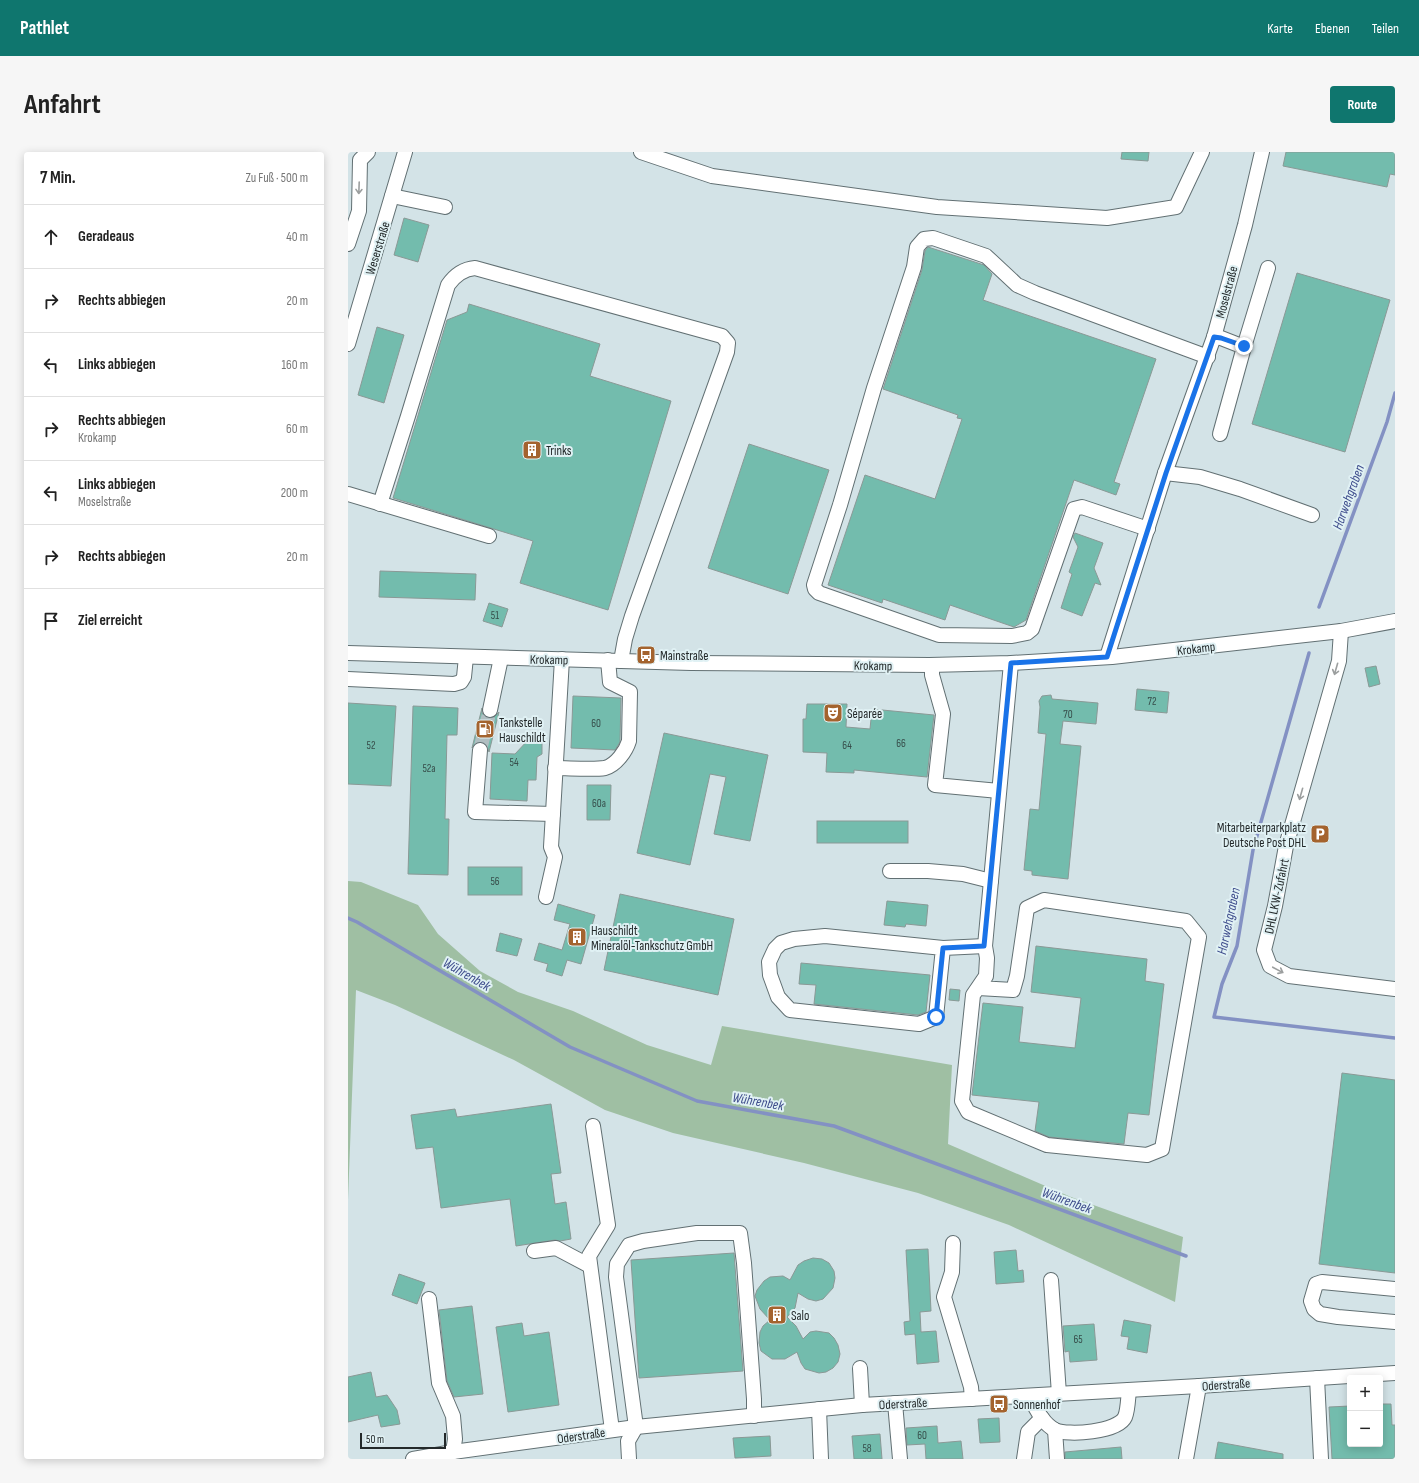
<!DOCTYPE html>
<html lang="de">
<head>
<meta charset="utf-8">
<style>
	:root { --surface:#fff; --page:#f6f6f6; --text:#222; --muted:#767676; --line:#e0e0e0; --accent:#0f766e }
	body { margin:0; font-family:"Sofia Sans Condensed",sans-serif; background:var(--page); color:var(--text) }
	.controls { position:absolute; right:12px; bottom:12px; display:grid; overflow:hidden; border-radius:4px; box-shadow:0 2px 10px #0003 }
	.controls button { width:36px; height:36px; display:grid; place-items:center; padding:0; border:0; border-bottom:1px solid var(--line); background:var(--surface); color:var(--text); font:20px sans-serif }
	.scale { position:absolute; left:12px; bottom:10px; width:86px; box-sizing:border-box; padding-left:4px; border:2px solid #23292a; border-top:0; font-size:11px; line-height:14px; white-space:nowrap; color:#23292a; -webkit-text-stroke:3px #e0f1f4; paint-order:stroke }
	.stop { position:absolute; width:12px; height:12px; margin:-9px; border:3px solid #1a73e8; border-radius:50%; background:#fff }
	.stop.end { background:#1a73e8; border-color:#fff; box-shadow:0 1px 4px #0008 }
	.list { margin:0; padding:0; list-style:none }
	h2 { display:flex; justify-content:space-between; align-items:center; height:52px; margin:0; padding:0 16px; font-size:17px }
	h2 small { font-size:13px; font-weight:400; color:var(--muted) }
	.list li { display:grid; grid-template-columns:26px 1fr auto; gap:12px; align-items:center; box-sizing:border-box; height:64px; padding:0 16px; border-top:1px solid var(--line) }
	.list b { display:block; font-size:15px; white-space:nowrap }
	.list p { margin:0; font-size:13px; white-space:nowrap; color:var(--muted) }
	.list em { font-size:13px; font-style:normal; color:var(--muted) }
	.icon { flex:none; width:22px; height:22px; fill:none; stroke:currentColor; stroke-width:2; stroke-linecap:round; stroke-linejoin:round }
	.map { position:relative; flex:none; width:1047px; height:1307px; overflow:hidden; border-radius:4px }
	header { display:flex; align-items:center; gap:24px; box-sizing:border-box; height:56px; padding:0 20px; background:var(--accent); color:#fff }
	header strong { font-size:19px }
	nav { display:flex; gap:22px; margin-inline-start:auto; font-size:14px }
	.intro { display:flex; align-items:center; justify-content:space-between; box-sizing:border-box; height:96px; padding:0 24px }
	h1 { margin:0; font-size:28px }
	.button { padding:10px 18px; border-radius:4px; background:var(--accent); color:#fff; font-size:14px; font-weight:700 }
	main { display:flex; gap:24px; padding:0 24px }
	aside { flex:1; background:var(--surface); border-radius:4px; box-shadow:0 2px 10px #0003 }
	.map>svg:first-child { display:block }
	.green { fill:#9fbfa3 }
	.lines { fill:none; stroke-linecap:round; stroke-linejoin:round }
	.stream { stroke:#8391c3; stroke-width:3.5 }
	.building { fill:#73bcad; stroke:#8a9996 }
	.minor-tunnel { stroke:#b0bec1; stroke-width:14; stroke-dasharray:14 7; stroke-linecap:butt }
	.minor-casing { stroke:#627073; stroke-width:16 }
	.minor { stroke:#fff; stroke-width:14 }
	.oneway { stroke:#9c9f9f }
	.route { stroke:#1a73e8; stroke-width:5 }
	.labels { text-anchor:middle; stroke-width:4; stroke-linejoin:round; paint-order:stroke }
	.number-label { font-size:11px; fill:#374e4b }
	.street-label { font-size:13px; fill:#23292a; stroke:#e0f1f4 }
	.poi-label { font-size:13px; fill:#23292a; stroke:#e0f1f4; text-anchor:start }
	.water-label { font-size:14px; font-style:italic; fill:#3d4b8b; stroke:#e0f1f4 }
</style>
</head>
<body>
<header>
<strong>Pathlet</strong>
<nav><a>Karte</a><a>Ebenen</a><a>Teilen</a></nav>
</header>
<div class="intro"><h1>Anfahrt</h1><a class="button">Route</a></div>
<main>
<aside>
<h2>7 Min.<small>Zu Fuß · 500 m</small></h2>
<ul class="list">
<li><svg class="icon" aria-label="ahead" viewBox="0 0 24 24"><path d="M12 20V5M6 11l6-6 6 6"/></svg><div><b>Geradeaus</b></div><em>40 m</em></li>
<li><svg class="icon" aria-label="right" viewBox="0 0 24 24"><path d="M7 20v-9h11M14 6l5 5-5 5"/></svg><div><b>Rechts abbiegen</b></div><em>20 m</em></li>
<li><svg class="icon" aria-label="left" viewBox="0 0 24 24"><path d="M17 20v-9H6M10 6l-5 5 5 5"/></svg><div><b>Links abbiegen</b></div><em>160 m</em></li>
<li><svg class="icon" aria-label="right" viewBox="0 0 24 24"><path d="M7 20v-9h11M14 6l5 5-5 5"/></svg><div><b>Rechts abbiegen</b><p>Krokamp</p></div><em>60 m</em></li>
<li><svg class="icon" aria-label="left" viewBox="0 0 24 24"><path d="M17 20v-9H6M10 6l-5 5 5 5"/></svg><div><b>Links abbiegen</b><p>Moselstraße</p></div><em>200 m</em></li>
<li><svg class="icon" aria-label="right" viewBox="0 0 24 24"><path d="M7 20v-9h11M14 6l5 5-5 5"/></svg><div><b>Rechts abbiegen</b></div><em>20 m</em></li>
<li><svg class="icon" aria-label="arrive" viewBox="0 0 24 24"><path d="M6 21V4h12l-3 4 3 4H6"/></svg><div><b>Ziel erreicht</b></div></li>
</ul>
</aside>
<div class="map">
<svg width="1047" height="1307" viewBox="0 0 1047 1307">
	<rect width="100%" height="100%" fill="#d3e3e7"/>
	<polygon class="green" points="0,729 13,730 70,753 90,782 132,819 170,840 225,859 299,893 363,913 374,874 604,913 600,992 723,1045 835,1085 827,1150 661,1073 570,1041 456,1011 325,981 257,958 166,908 47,853 8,838 0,1048"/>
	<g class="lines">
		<g class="stream">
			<polyline points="971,455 1039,270 1047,241"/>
			<polyline points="961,501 905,698 889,794 874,832 866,865 1047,886"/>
			<polyline points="0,766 9,770 222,895 349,949 486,974 838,1104"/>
		</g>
	</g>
	<g class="building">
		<polygon points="774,0 801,0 800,9 773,7"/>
		<polygon points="938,0 1047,0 1047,23 1042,22 1039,35 935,14"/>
		<polygon points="56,66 81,73 70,110 46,103"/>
		<polygon points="580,95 636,113 644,122 635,148 808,207 766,330 772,332 768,343 726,328 678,468 666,475 602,453 597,468 535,447 534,451 480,433 517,323 587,347 614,267 609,266 610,263 535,237 574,118 577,99"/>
		<polygon points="949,121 1042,148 997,300 904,272"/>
		<polygon points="121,152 252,192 242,224 323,249 260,458 172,431 185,389 45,346 99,168 119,160"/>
		<polygon points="29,175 56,183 36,251 10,243"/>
		<polygon points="401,292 481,318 440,442 360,416"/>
		<polygon points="727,381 755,391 746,416 753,433 747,431 734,464 713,456 724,422 721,420 730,395 725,385"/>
		<polygon points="32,419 128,422 127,448 31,445"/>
		<polygon points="141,451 160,457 154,475 135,469"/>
		<polygon points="1028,514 1032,532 1021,535 1017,516"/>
		<polygon points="789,537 821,540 819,561 787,558"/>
		<polygon points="703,543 704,547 750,551 748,572 715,569 712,592 733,594 720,727 684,723 684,719 676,718 682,657 691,658 698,582 690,581 692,555 691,549 694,544"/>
		<polygon points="225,544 273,546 272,590 267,598 223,596"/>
		<polygon points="0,551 48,554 43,634 0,632"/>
		<polygon points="459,552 499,552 498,575 522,577 524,557 586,563 579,625 506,618 506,621 478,620 479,601 455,600 455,567 458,567"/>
		<polygon points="65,554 110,556 109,583 99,583 97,667 101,667 100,723 60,722"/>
		<polygon points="134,556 134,561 140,566 145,566 151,560 141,600 139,594 133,590 128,591 124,596"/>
		<polygon points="316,581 420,603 402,689 366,682 378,625 362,622 342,713 289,701"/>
		<polygon points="182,586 190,587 194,591 194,602 189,605 188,628 180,628 179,649 142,647 144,601 167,602"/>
		<polygon points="239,633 263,633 262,668 239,668"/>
		<rect x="469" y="669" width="91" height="22"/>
		<rect x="120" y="715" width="54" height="28"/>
		<polygon points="272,742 386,767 370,843 256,818"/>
		<polygon points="539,749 580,753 578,774 558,772 557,775 536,773"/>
		<polygon points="210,752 247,763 233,812 219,808 214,824 198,819 200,812 186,808 191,791 214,798 222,772 206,768"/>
		<polygon points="152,781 174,787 169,804 148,799"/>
		<polygon points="688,794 799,807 797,829 816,832 801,963 780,961 776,992 701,985 687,979 691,950 624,943 635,851 675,855 671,890 727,896 733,846 683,840"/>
		<polygon points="453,811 582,823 578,860 570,863 466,852 468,833 451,832"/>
		<polygon points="602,837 612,838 611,849 601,848"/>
		<polygon points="994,921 1047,928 1047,1121 971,1112"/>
		<polygon points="203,952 213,1021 203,1022 207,1052 218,1050 223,1087 212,1089 207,1088 168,1094 162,1047 93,1056 85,995 68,997 63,963 107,957 109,965"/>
		<polygon points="580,1097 583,1159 572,1160 573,1180 588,1179 591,1210 569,1212 567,1182 557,1183 556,1170 562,1169 558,1098"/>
		<polygon points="668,1098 670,1119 675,1118 676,1130 648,1132 646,1100"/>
		<polygon points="386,1101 395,1219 291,1226 283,1108"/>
		<polygon points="465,1106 474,1107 481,1111 486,1119 487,1126 485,1136 475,1147 468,1149 460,1147 450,1141 447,1156 439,1165 448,1174 455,1187 462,1180 468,1179 481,1181 486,1186 490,1193 492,1202 490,1210 485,1216 478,1220 471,1221 457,1217 453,1211 449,1200 437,1207 424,1207 413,1199 411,1191 412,1180 415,1174 422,1168 412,1157 407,1144 409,1138 416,1129 422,1125 435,1124 442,1128 450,1113 456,1109"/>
		<polygon points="51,1122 77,1131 69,1152 44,1143"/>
		<polygon points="124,1154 135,1242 106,1245 99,1229 91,1158"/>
		<polygon points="776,1168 803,1173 799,1201 779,1197 781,1185 773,1184"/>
		<polygon points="174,1171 176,1184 201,1180 211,1253 160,1260 148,1175"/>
		<polygon points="746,1172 749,1208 722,1210 721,1199 717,1200 715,1174"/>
		<polygon points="23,1220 28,1245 39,1243 49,1258 52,1272 33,1275 30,1263 0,1270 0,1225"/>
		<polygon points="1032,1252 1043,1252 1044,1273 1047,1273 1047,1307 984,1307 981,1255 1002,1254 1002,1292 1032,1292"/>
		<polygon points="651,1266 652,1290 632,1291 630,1267"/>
		<polygon points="589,1274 590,1291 613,1289 615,1307 578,1307 577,1292 559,1293 558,1276"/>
		<polygon points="532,1282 534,1307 506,1307 504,1284"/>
		<polygon points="422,1284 423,1304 387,1306 385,1286"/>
		<polygon points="870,1290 935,1302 935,1307 867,1307"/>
		<polygon points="773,1295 774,1307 717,1307 717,1300"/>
	</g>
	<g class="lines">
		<polyline class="minor-tunnel" points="132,598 142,558"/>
		<defs>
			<g id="minor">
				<polyline points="293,0 364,24 589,55 759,66 828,55 854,0"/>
				<polyline points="44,44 97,55"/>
				<polyline points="0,92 11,59 12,8 20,0"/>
				<polyline points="866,185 873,186 896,195 872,282"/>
				<polyline points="0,192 57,0"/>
				<polyline points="896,195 920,116"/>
				<polyline points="817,321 852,325 892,337 964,363"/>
				<polyline points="0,342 141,384"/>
				<path d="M32 352 60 264 100 133C107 123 115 117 127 116L374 184 380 191 379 200 284 464 277 487 273 509"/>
				<polyline points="800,377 734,355 726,357 684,477 679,481 664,484 591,483 471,441 467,437 466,433 492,353 526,236 566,115 569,95 576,87 585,86 638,104 669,133 687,141 860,205"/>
				<polyline points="993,479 991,509 938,694 927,754 916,798 922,814 941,824 1047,837"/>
				<polyline points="0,501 343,511 581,513 663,511 764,505 993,479 1047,469"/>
				<polyline points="759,505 817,321 866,185 897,73 914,0"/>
				<polyline points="584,513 584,523 595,562 587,633 651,639"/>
				<polyline points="0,527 106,532 113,530 116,525 118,505"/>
				<polyline points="142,558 153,506"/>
				<polyline points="132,598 127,660 205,662"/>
				<path d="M207 616C221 616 245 618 257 616 268 613 278 599 281 589L282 540 262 530 260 508"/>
				<polyline points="542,719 580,719 615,722 643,729"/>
				<polyline points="198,745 207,705 203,695 214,507"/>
				<polyline points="595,796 588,865 571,872 442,858 430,845 422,823 421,810 427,797 433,791 446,787 477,784 595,796 637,794"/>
				<polyline points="630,836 665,838 669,824 679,756 696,748 838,769 851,785 814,997 799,1003 699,993 620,960 614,949 625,843 638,824 639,806 637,794 663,511"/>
				<polyline points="245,974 260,1073 241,1104 264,1278"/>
				<polyline points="605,1091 604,1120 596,1145 623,1235 624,1247"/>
				<polyline points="186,1099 208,1096 242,1114"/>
				<polyline points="703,1128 711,1242"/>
				<polyline points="1047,1137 974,1130 968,1132 963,1149 966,1157 972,1162 990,1165 1047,1170"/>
				<polyline points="81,1147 91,1231 105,1264 107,1287 105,1300"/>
				<polyline points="512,1216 514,1253"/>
				<polyline points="969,1226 973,1307"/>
				<path d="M681 1244C688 1256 694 1271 707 1278 720 1284 770 1280 777 1265 780 1258 780 1246 781 1238"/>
				<polyline points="547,1251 552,1307"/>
				<polyline points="471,1257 473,1307"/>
				<polyline points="707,1278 709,1307"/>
				<polyline points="65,1307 105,1300 288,1275 514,1253 851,1234 1047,1221"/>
				<polyline points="281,1307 280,1289 288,1275 268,1125 269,1112 281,1093 295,1089 349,1081 392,1081 396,1111 406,1247 406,1264"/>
				<polyline points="676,1307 680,1280 694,1266"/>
				<polyline points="838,1307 851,1234"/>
			</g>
		</defs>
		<use href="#minor" class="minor-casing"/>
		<use href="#minor" class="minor"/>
	</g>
	<defs><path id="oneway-shaft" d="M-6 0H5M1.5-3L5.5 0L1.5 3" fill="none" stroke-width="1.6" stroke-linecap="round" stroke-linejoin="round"/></defs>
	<g class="oneway">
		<use href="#oneway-shaft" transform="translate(11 36) rotate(92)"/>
		<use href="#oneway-shaft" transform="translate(988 517) rotate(106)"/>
		<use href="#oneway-shaft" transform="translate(953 642) rotate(106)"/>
		<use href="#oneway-shaft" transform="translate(930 818) rotate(28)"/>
	</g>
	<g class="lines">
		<polyline class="route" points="588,865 595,796 636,794 663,511 759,505 818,321 866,185 873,186 896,194"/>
	</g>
	<defs>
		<symbol id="building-square" viewBox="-11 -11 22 22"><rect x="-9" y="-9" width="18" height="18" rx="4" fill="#a4632e" stroke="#e0f1f4"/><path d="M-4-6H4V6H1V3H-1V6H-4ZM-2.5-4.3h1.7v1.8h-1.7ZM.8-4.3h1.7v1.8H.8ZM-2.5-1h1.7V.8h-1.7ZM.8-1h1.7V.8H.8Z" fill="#fff"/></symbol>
		<symbol id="bus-square" viewBox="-11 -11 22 22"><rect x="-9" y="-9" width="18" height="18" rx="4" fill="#a4632e" stroke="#e0f1f4"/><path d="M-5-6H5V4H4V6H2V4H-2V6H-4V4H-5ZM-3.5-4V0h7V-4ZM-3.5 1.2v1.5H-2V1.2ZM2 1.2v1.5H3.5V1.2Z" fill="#fff"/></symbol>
		<symbol id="theatre-square" viewBox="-11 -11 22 22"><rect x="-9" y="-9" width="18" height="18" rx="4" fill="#a4632e" stroke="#e0f1f4"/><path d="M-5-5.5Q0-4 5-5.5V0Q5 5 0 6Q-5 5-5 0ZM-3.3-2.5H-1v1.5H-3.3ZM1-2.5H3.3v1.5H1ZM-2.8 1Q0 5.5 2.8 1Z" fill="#fff"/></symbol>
		<symbol id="fuel-square" viewBox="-11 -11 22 22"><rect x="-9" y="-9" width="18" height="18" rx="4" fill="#a4632e" stroke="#e0f1f4"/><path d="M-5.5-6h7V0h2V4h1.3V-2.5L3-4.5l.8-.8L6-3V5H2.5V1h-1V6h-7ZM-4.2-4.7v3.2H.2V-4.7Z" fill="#fff"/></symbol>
		<symbol id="parking-square" viewBox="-11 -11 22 22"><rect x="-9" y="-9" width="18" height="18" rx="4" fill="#a4632e" stroke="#e0f1f4"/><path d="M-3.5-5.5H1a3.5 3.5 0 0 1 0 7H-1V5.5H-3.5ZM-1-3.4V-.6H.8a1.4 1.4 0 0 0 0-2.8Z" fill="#fff"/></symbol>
	</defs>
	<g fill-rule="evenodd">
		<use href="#building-square" x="173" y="287" width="22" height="22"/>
		<use href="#bus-square" x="287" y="492" width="22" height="22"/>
		<use href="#theatre-square" x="474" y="550" width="22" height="22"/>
		<use href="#fuel-square" x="126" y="566" width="22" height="22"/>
		<use href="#parking-square" x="961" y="671" width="22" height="22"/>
		<use href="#building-square" x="218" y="774" width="22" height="22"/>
		<use href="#building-square" x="418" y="1152" width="22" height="22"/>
		<use href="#bus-square" x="640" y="1241" width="22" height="22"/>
	</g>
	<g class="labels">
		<g class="number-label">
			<text x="147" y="467">51</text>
			<text x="804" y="553">72</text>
			<text x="720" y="566">70</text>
			<text x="248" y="575">60</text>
			<text x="553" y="595">66</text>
			<text x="23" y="597">52</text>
			<text x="499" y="597">64</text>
			<text x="166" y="614">54</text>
			<text x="81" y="620">52a</text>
			<text x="251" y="655">60a</text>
			<text x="147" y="733">56</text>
			<text x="730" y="1191">65</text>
			<text x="574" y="1287">60</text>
			<text x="519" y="1300">58</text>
		</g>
		<g class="street-label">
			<text transform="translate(29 96) rotate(-73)" y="5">Weserstraße</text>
			<text transform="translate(878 140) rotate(-75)" y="5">Moselstraße</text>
			<text transform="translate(848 496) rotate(-7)" y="5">Krokamp</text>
			<text transform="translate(201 507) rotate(1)" y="5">Krokamp</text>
			<text transform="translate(525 513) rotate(1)" y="5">Krokamp</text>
			<text transform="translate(928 744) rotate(-78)" y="5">DHL LKW-Zufahrt</text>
			<text transform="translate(878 1232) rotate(-4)" y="5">Oderstraße</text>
			<text transform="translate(555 1251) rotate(-3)" y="5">Oderstraße</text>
			<text transform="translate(233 1283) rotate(-8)" y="5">Oderstraße</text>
		</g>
		<g class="poi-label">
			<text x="198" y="303">Trinks</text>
			<text x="312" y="508">Mainstraße</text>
			<text x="499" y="566">Séparée</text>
			<text x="151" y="575">Tankstelle<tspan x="151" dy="15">Hauschildt</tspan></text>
			<text x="958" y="680" text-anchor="end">Mitarbeiterparkplatz<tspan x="958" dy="15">Deutsche Post DHL</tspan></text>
			<text x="243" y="783">Hauschildt<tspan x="243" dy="15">Mineralöl-Tankschutz GmbH</tspan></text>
			<text x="443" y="1168">Salo</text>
			<text x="665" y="1257">Sonnenhof</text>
		</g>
		<g class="water-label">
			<text transform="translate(1000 345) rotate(-70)" y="5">Harwehgraben</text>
			<text transform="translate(880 769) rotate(-78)" y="5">Harwehgraben</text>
			<text transform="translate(119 822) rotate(30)" y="5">Wührenbek</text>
			<text transform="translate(410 949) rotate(10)" y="5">Wührenbek</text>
			<text transform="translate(719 1048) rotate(20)" y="5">Wührenbek</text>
		</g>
	</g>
</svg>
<div class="controls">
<button>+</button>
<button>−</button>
</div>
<div class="scale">50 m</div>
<div class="stop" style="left:588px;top:865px"></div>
<div class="stop end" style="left:896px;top:194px"></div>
</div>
</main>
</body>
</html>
